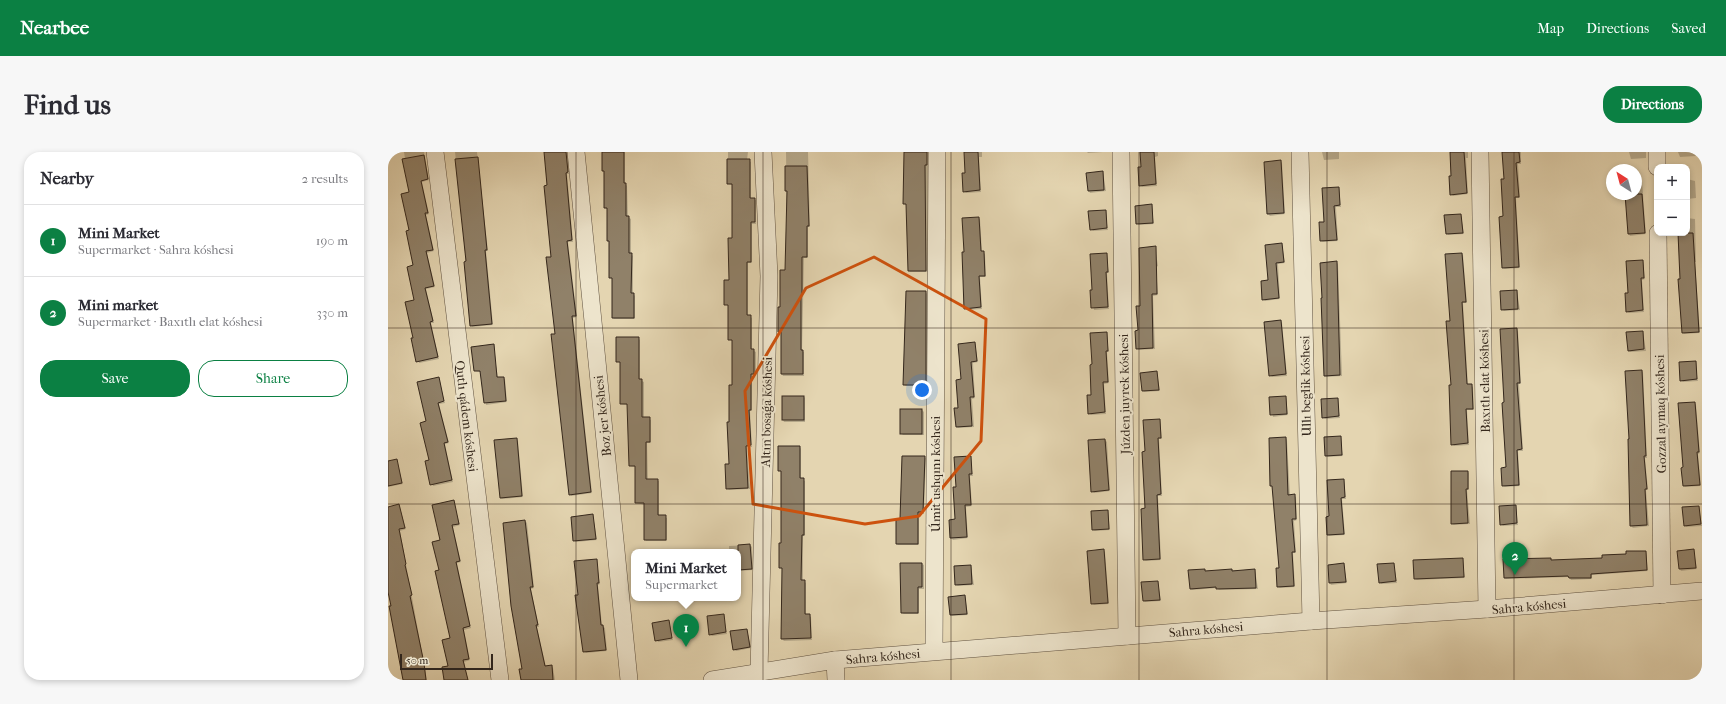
<!DOCTYPE html>
<html lang="en">
<head>
<meta charset="utf-8">
<style>
	:root { --surface:#fff; --page:#f7f7f7; --text:#2b2b33; --muted:#7c7c81; --line:#e1e1e2; --accent:#0b8043 }
	body { margin:0; font-family:"IM FELL French Canon",serif; background:var(--page); color:var(--text) }
	.controls { position:absolute; right:12px; top:12px; display:grid; overflow:hidden; border-radius:8px; box-shadow:0 2px 6px #0003 }
	.controls button { width:36px; height:36px; display:grid; place-items:center; padding:0; border:0; border-bottom:1px solid var(--line); background:var(--surface); color:var(--text); font:20px sans-serif }
	.compass { position:absolute; left:1218px; top:12px; width:36px; height:36px; border-radius:50%; background:var(--surface); box-shadow:0 2px 6px #0003; rotate:324deg }
	.scale { position:absolute; left:12px; bottom:10px; width:93px; box-sizing:border-box; padding-left:4px; border:2px solid #34271c; border-top:0; font-size:11px; line-height:14px; white-space:nowrap; color:#34271c; -webkit-text-stroke:3px #ede4cc; paint-order:stroke }
	.you { position:absolute; left:534px; top:238px; width:14px; height:14px; margin:-10px; border:3px solid #fff; border-radius:50%; background:#1a73e8; box-shadow:0 0 0 6px #1a73e833 }
	.badge { display:grid; place-items:center; width:26px; height:26px; border-radius:50%; background:var(--accent); color:#fff; font-size:13px; font-weight:700 }
	.pin { position:absolute; translate:-50% -33px; filter:drop-shadow(0 1px 2px #0008) }
	.pin::after { content:''; position:absolute; top:21px; width:14px; height:12px; background:inherit; clip-path:polygon(0 0,100% 0,50% 100%) }
	.popup { position:absolute; left:243px; top:397px; width:110px; height:52px; box-sizing:border-box; display:grid; place-content:center; border-radius:8px; background:var(--surface); filter:drop-shadow(0 1px 3px #0005); font-size:13px; white-space:nowrap; color:var(--muted) }
	.popup b { font-size:15px; color:var(--text) }
	.popup::after { content:''; position:absolute; left:50%; top:100%; margin-left:-8px; border:8px solid transparent; border-top-color:var(--surface) }
	.list { margin:0; padding:0; list-style:none }
	h2 { display:flex; justify-content:space-between; align-items:center; height:52px; margin:0; padding:0 16px; font-size:17px }
	h2 small { font-size:13px; font-weight:400; color:var(--muted) }
	.list li { display:grid; grid-template-columns:26px 1fr auto; gap:12px; align-items:center; box-sizing:border-box; height:72px; padding:0 16px; border-top:1px solid var(--line) }
	.list b { display:block; font-size:15px; white-space:nowrap }
	.list p { margin:0; font-size:13px; white-space:nowrap; color:var(--muted) }
	.list em { font-size:13px; font-style:normal; color:var(--muted) }
	.actions { display:flex; gap:8px; padding:12px 16px }
	.actions a { flex:1; padding:9px 0; border:1px solid var(--accent); border-radius:16px; text-align:center; font-size:14px; color:var(--accent) }
	.actions .main { background:var(--accent); color:#fff }
	.map { position:relative; flex:none; width:1314px; height:528px; overflow:hidden; border-radius:16px }
	header { display:flex; align-items:center; gap:24px; box-sizing:border-box; height:56px; padding:0 20px; background:var(--accent); color:#fff }
	header strong { font-size:19px }
	nav { display:flex; gap:22px; margin-inline-start:auto; font-size:14px }
	.intro { display:flex; align-items:center; justify-content:space-between; box-sizing:border-box; height:96px; padding:0 24px }
	h1 { margin:0; font-size:28px }
	.button { padding:10px 18px; border-radius:16px; background:var(--accent); color:#fff; font-size:14px; font-weight:700 }
	main { display:flex; gap:24px; padding:0 24px }
	aside { flex:1; background:var(--surface); border-radius:16px; box-shadow:0 2px 6px #0003 }
	.map>svg:first-child { display:block }
	.shadow { fill:#0003 }
	.building { fill:#908169; stroke:#34271c }
	.lines { fill:none; stroke-linecap:round; stroke-linejoin:round }
	.minor-casing { stroke:#605241; stroke-width:18 }
	.minor { stroke:#ede4cc; stroke-width:17 }
	.marked { fill:none; stroke:#cd520e; stroke-width:3; stroke-linejoin:round }
	.grid { fill:none; stroke:#34271c; stroke-width:1; stroke-opacity:0.55 }
	.labels { text-anchor:middle; stroke-width:4; stroke-linejoin:round; paint-order:stroke }
	.street-label { font-size:13px; fill:#34271c; stroke:#ede4cc }
</style>
</head>
<body>
<header>
<strong>Nearbee</strong>
<nav><a>Map</a><a>Directions</a><a>Saved</a></nav>
</header>
<div class="intro"><h1>Find us</h1><a class="button">Directions</a></div>
<main>
<aside>
<h2>Nearby<small>2 results</small></h2>
<ul class="list">
<li><span class="badge">1</span><div><b>Mini Market</b><p>Supermarket · Sahra kóshesi</p></div><em>190 m</em></li>
<li><span class="badge">2</span><div><b>Mini market</b><p>Supermarket · Baxıtlı elat kóshesi</p></div><em>330 m</em></li>
</ul>
<div class="actions"><a class="main">Save</a><a>Share</a></div>
</aside>
<div class="map">
<svg width="1314" height="528" viewBox="0 0 1314 528">
	<rect width="100%" height="100%" fill="#e4d5b1"/>
	<filter id="stains"><feTurbulence type="fractalNoise" baseFrequency=".005" numOctaves="4"/><feColorMatrix values="0 0 0 0 .2 0 0 0 0 .09 0 0 0 0 .02 0 0 0 .5 -.17"/></filter>
	<radialGradient id="worn" r=".72"><stop offset=".6" stop-color="#630" stop-opacity="0"/><stop offset="1" stop-color="#630" stop-opacity=".3"/></radialGradient>
	<g class="shadow">
		<polygon points="16,0 36,0 41,28 34,30 41,62 38,63 46,99 39,101 47,135 38,137 46,171 43,171 51,207 31,211 27,186 27,149 26,114 22,79 22,40"/>
		<polygon points="67,0 89,0 100,99 98,99 105,173 84,175 83,173 74,66"/>
		<polygon points="157,0 180,0 181,22 179,22 185,90 180,90 189,165 185,166 204,341 183,344 182,342 168,183"/>
		<polygon points="215,0 237,0 237,32 239,34 240,65 243,67 243,102 245,104 245,142 247,144 247,167 226,167 225,166 225,127 222,125 220,57 217,56"/>
		<polygon points="340,0 360,0 359,8 363,10 363,47 368,48 368,72 364,72 364,111 360,111 360,164 364,166 364,198 368,200 368,223 364,223 364,259 362,259 364,295 359,295 362,337 341,338 339,336 342,313 345,189 341,187 341,154 337,152 342,129 345,87 345,33 340,32"/>
		<polygon points="398,0 420,0 422,75 420,75 420,106 416,106 414,199 416,200 416,224 395,224 394,222 394,181 391,179 398,120 398,81 399,81"/>
		<polygon points="517,0 540,0 540,120 522,120 521,119 519,53 516,52"/>
		<polygon points="577,0 594,0 594,5 591,5 593,40 578,41 576,39 578,22"/>
		<polygon points="699,0 715,0 700,1"/>
		<polygon points="753,0 770,0 770,4 767,5 769,34 754,35 752,33"/>
		<polygon points="934,0 951,0 951,7 936,8"/>
		<polygon points="1063,0 1080,0 1080,6 1078,6 1080,42 1065,44 1063,42 1064,25"/>
		<polygon points="1115,0 1133,0 1133,12 1130,12 1132,46 1128,46 1132,116 1117,117 1115,116 1117,28"/>
		<polygon points="1241,0 1258,0 1258,6 1243,7"/>
		<polygon points="1290,0 1307,0 1308,4 1292,5"/>
		<polygon points="892,9 894,11 897,62 882,64 880,62"/>
		<polygon points="715,20 718,39 702,41 701,39"/>
		<polygon points="1299,27 1307,29 1308,46 1299,47"/>
		<polygon points="1248,28 1254,29 1258,82 1242,84 1241,82 1238,42 1248,42"/>
		<polygon points="951,36 953,55 948,55 950,89 935,90 933,89 937,71"/>
		<polygon points="763,53 766,72 751,73 749,72"/>
		<polygon points="717,59 720,78 705,79 703,77"/>
		<polygon points="1073,63 1076,82 1060,83 1059,81"/>
		<polygon points="590,66 592,67 594,100 597,102 598,125 592,125 594,157 579,158 577,156 577,101"/>
		<polygon points="1299,66 1307,67 1308,110 1307,110 1312,181 1296,182 1295,181 1290,81 1299,81"/>
		<polygon points="894,92 897,111 890,112 892,147 877,149 875,147"/>
		<polygon points="767,95 770,114 768,115 770,143 765,144 767,197 751,198 749,197 753,155"/>
		<polygon points="718,102 721,121 719,121 721,157 706,158 703,139 705,139"/>
		<polygon points="1074,102 1075,103 1079,151 1075,151 1080,233 1085,235 1086,258 1079,258 1081,293 1066,294 1064,292 1064,234"/>
		<polygon points="1255,109 1257,127 1254,128 1256,160 1241,161 1239,159 1241,142"/>
		<polygon points="948,110 950,112 954,224 938,225 936,224"/>
		<polygon points="1129,139 1132,158 1116,159 1114,157"/>
		<polygon points="538,140 539,142 539,234 518,234 516,233"/>
		<polygon points="893,169 894,171 899,224 884,225 882,223"/>
		<polygon points="1128,177 1130,179 1133,232 1131,232 1135,299 1130,299 1132,334 1117,335 1115,334 1119,316 1118,251"/>
		<polygon points="1255,180 1258,199 1242,200 1240,198"/>
		<polygon points="718,181 721,200 719,200 721,231 716,232 718,262 703,263 701,261 705,244 705,213"/>
		<polygon points="250,186 252,188 252,228 256,230 256,266 263,268 263,291 259,291 260,328 271,329 271,364 279,366 279,389 258,389 257,387 257,353 248,351 248,315 242,314 240,253 233,252 233,211 229,209"/>
		<polygon points="587,191 590,210 585,211 587,246 584,247 586,275 570,276 569,275 574,228"/>
		<polygon points="105,193 110,226 117,227 119,250 98,253 93,220 87,219"/>
		<polygon points="1307,210 1310,229 1295,230 1293,228"/>
		<polygon points="1254,219 1255,220 1259,306 1257,306 1260,338 1258,338 1261,374 1245,376 1243,374 1241,288 1242,288"/>
		<polygon points="769,220 772,239 756,240 755,239"/>
		<polygon points="50,226 57,251 51,252 61,291 57,292 65,330 45,334 38,310 42,309 39,270"/>
		<polygon points="416,245 417,246 417,270 396,270 395,268"/>
		<polygon points="898,245 900,263 885,265 882,246"/>
		<polygon points="949,247 952,266 937,267 935,265"/>
		<polygon points="1306,251 1308,253 1312,301 1310,302 1313,334 1297,335 1296,334 1296,316"/>
		<polygon points="534,258 536,260 536,283 515,283 513,281"/>
		<polygon points="772,268 774,287 771,287 774,344 770,344 773,408 758,409 756,408 758,300"/>
		<polygon points="952,285 955,304 940,305 938,304"/>
		<polygon points="898,286 899,288 902,344 908,345 909,368 906,369 908,401 905,401 907,435 892,436 890,435"/>
		<polygon points="128,287 130,289 135,345 114,347 112,346"/>
		<polygon points="717,288 719,290 722,339 706,341 704,339"/>
		<polygon points="412,295 413,297 413,327 417,329 417,384 415,384 415,429 418,431 418,463 423,465 424,488 396,489 394,487 393,464 395,417 392,416 394,392 394,320 391,318"/>
		<polygon points="536,305 538,306 536,362 531,362 531,393 510,393 509,392 513,368"/>
		<polygon points="582,305 585,324 582,324 584,354 578,355 580,386 565,388 563,386 568,368 569,336"/>
		<polygon points="8,308 15,332 0,335 0,310"/>
		<polygon points="1080,320 1081,321 1081,338 1079,338 1082,372 1066,373 1064,372"/>
		<polygon points="956,328 958,347 954,347 957,383 941,384 940,383 942,365"/>
		<polygon points="65,349 72,373 65,375 73,410 69,411 83,476 76,478 82,508 76,510 80,528 58,528 61,515 63,487 52,419 53,389"/>
		<polygon points="11,353 18,377 12,379 39,528 16,528 0,433 0,356"/>
		<polygon points="1128,354 1130,373 1115,374 1113,372"/>
		<polygon points="1311,355 1314,374 1298,375 1297,373"/>
		<polygon points="720,359 722,378 707,379 705,378"/>
		<polygon points="205,363 209,388 188,390 186,389"/>
		<polygon points="137,369 139,371 146,436 143,437 151,475 149,475 158,515 163,514 165,516 167,528 134,528 136,518"/>
		<polygon points="362,393 364,395 365,418 350,419 350,400 306,400 341,398 341,394"/>
		<polygon points="715,398 717,400 721,452 706,453 704,451"/>
		<polygon points="1306,399 1309,417 1293,419 1292,417"/>
		<polygon points="1258,400 1260,419 1204,423 1204,427 1183,428 1181,425 1118,427 1116,426 1163,407 1164,408 1215,407 1215,404"/>
		<polygon points="1074,407 1077,426 1029,428 1027,427"/>
		<polygon points="208,408 212,432 210,433 214,474 217,476 219,499 198,501 196,499 191,443"/>
		<polygon points="534,412 536,413 536,437 531,437 531,462 516,462 514,461"/>
		<polygon points="1006,412 1009,431 993,432 992,430"/>
		<polygon points="956,413 959,431 943,433 942,431"/>
		<polygon points="583,414 586,433 570,434 568,433"/>
		<polygon points="867,418 870,437 831,438 829,436 804,438 802,437 801,419"/>
		<polygon points="770,430 773,449 757,450 756,449"/>
		<polygon points="577,444 580,463 564,464 563,463"/>
		<polygon points="335,463 339,482 324,484 322,482"/>
		<polygon points="280,469 285,488 270,490 265,472"/>
		<polygon points="359,478 363,496 348,499 346,497"/>
	</g>
	<g class="building">
		<polygon points="156,0 178,0 180,20 178,21 184,88 179,89 188,164 184,164 203,340 181,343 163,182 167,182 158,105 163,105 156,34 159,33"/>
		<polygon points="214,0 236,0 236,31 238,31 238,64 241,64 241,101 244,101 243,141 246,141 246,166 224,166 224,126 221,126 221,89 219,89 219,56 216,56 216,19 214,19"/>
		<polygon points="516,0 539,0 539,13 537,13 538,119 520,119 518,52 515,52"/>
		<polygon points="576,0 590,0 592,38 575,40 574,21 577,21"/>
		<polygon points="752,0 766,0 768,32 751,34 750,15 753,15"/>
		<polygon points="1062,0 1076,0 1079,41 1062,43 1061,24 1063,24"/>
		<polygon points="1114,0 1131,0 1132,10 1128,11 1131,45 1127,45 1131,115 1114,116 1111,65 1115,64 1113,27 1116,27"/>
		<polygon points="36,3 40,27 33,29 40,61 37,61 45,98 38,99 46,134 37,136 45,169 42,170 50,205 28,210 23,186 25,186 17,150 26,148 19,115 25,113 18,79 21,78 13,42 21,40 14,7"/>
		<polygon points="90,5 99,98 97,98 104,172 82,174 76,110 78,109 67,7"/>
		<polygon points="339,7 362,7 362,46 367,46 367,70 363,70 363,110 359,110 359,163 363,163 363,197 366,197 366,222 363,222 363,258 361,258 363,293 358,294 360,336 338,337 337,312 341,312 339,270 341,270 341,233 344,233 344,188 340,188 340,153 336,153 336,128 341,128 340,86 344,86 344,32 339,32"/>
		<polygon points="893,8 896,61 879,62 876,10"/>
		<polygon points="397,14 419,14 421,74 419,74 419,105 414,105 414,143 413,143 413,198 415,198 415,222 393,222 393,180 390,180 390,155 392,155 392,118 397,118 399,39 397,39"/>
		<polygon points="715,19 716,38 700,39 698,21"/>
		<polygon points="951,35 952,53 946,54 949,88 932,89 931,70 936,70 934,36"/>
		<polygon points="1237,42 1254,42 1257,81 1240,82"/>
		<polygon points="764,52 765,71 748,72 747,54"/>
		<polygon points="718,58 719,76 702,78 700,59"/>
		<polygon points="1073,62 1075,81 1058,82 1056,63"/>
		<polygon points="591,65 593,99 596,99 597,124 591,124 593,155 576,157 574,100 576,100 574,66"/>
		<polygon points="1290,81 1305,81 1311,180 1294,181 1290,127 1292,127"/>
		<polygon points="894,91 896,110 888,111 891,146 874,148 873,129 880,128 877,93"/>
		<polygon points="768,94 769,142 764,142 765,196 748,197 747,179 750,178 748,154 752,154 751,96"/>
		<polygon points="719,101 720,120 718,120 720,155 703,156 702,138 704,138 702,102"/>
		<polygon points="1074,101 1078,150 1074,150 1079,232 1084,232 1085,257 1078,257 1080,291 1063,293 1061,233 1063,233 1058,169 1062,169 1057,102"/>
		<polygon points="1255,108 1256,126 1253,126 1255,158 1238,160 1237,141 1240,141 1238,109"/>
		<polygon points="949,109 952,223 936,224 933,146 934,146 932,111"/>
		<polygon points="1129,138 1130,157 1113,158 1112,139"/>
		<polygon points="518,139 538,139 538,233 515,233"/>
		<polygon points="893,168 898,222 881,224 876,170"/>
		<polygon points="1129,176 1132,231 1129,231 1134,297 1129,298 1131,333 1114,334 1113,316 1118,315 1114,251 1116,250 1112,177"/>
		<polygon points="1255,179 1256,197 1240,199 1238,180"/>
		<polygon points="719,180 720,199 718,199 720,230 715,230 717,260 700,262 699,243 703,243 702,213 704,212 702,181"/>
		<polygon points="228,185 251,185 251,227 254,227 254,265 262,265 262,290 258,290 258,327 270,327 270,363 278,363 278,388 256,388 256,351 247,351 247,314 241,314 239,252 232,252 232,210 228,210"/>
		<polygon points="587,190 589,209 583,210 586,245 582,245 584,274 568,275 566,256 570,256 568,228 573,227 570,192"/>
		<polygon points="106,192 109,225 116,225 118,249 96,251 92,219 86,219 83,195"/>
		<polygon points="1308,209 1309,227 1292,229 1291,210"/>
		<polygon points="1254,218 1258,304 1256,304 1259,337 1257,337 1259,373 1242,374 1240,287 1241,287 1237,219"/>
		<polygon points="769,219 771,238 754,239 752,221"/>
		<polygon points="51,225 56,249 50,251 60,290 56,291 64,328 42,333 37,309 41,308 32,271 38,269 29,230"/>
		<rect x="394" y="244" width="22" height="24"/>
		<polygon points="898,244 899,262 882,263 881,245"/>
		<polygon points="950,246 951,264 934,266 933,247"/>
		<polygon points="1307,250 1311,300 1309,300 1312,333 1295,334 1293,316 1295,315 1290,251"/>
		<rect x="512" y="257" width="22" height="25"/>
		<polygon points="772,267 773,286 770,286 773,342 769,343 772,407 755,408 753,357 757,356 754,300 757,299 755,268"/>
		<polygon points="953,284 954,303 937,304 936,285"/>
		<polygon points="898,285 900,343 907,342 908,367 904,367 907,400 904,400 906,434 889,435 888,416 891,416 884,334 882,334 881,286"/>
		<polygon points="129,286 134,344 112,346 106,288"/>
		<polygon points="717,287 721,338 703,340 700,288"/>
		<polygon points="390,294 412,294 412,326 416,326 416,383 414,383 413,428 417,428 417,462 422,462 423,486 393,487 394,416 391,416 391,391 393,391 393,319 390,319"/>
		<polygon points="514,304 537,304 535,360 530,360 530,392 508,392 508,367 512,367"/>
		<polygon points="583,304 584,322 581,322 583,353 577,353 579,385 562,386 561,368 567,367 565,335 568,335 566,305"/>
		<polygon points="9,307 14,331 0,334 0,309"/>
		<polygon points="1063,319 1080,319 1080,337 1078,337 1080,371 1063,372"/>
		<polygon points="956,327 957,345 953,346 956,382 939,383 938,365 941,364 939,328"/>
		<polygon points="66,348 71,372 64,373 72,409 68,410 82,474 75,476 81,507 75,508 80,528 56,528 54,515 60,514 54,488 62,486 47,419 51,418 44,390 52,388 44,353"/>
		<polygon points="11,352 17,376 11,377 18,412 17,413 24,443 22,444 36,511 38,528 15,528 1,454 3,454 0,440 0,355"/>
		<polygon points="1128,353 1129,371 1112,373 1111,354"/>
		<polygon points="1311,354 1313,372 1296,374 1294,355"/>
		<polygon points="720,358 721,377 704,378 703,359"/>
		<polygon points="205,362 208,387 185,389 183,365"/>
		<polygon points="137,368 145,435 142,435 150,473 148,473 157,514 164,513 165,528 133,528 131,517 134,517 123,454 115,371"/>
		<polygon points="362,392 364,417 350,418 350,393"/>
		<polygon points="716,397 720,451 703,452 699,399"/>
		<polygon points="1306,397 1308,416 1291,417 1289,399"/>
		<polygon points="1238,399 1258,399 1259,418 1203,422 1203,426 1181,426 1180,424 1116,426 1115,407 1163,406 1163,408 1214,406 1214,403 1238,402"/>
		<polygon points="1075,406 1076,425 1026,427 1025,408"/>
		<polygon points="209,407 211,431 209,431 213,473 215,473 218,498 195,500 187,443 190,443 186,409"/>
		<polygon points="512,411 534,411 534,435 530,435 530,461 513,461"/>
		<polygon points="956,411 958,430 941,431 940,413"/>
		<polygon points="1006,411 1008,429 991,431 989,412"/>
		<polygon points="583,413 584,432 567,433 566,414"/>
		<polygon points="817,417 817,419 844,417 844,419 867,417 868,436 828,437 828,435 802,437 800,418"/>
		<polygon points="770,429 772,448 755,449 753,430"/>
		<polygon points="577,443 579,462 562,463 560,445"/>
		<polygon points="336,462 338,480 321,483 319,464"/>
		<polygon points="281,468 284,486 267,489 264,471"/>
		<polygon points="359,477 362,495 345,498 342,479"/>
	</g>
	<g class="lines">
		<defs>
			<g id="minor">
				<polyline points="47,0 112,528"/>
				<polyline points="188,0 241,528"/>
				<polyline points="733,0 739,484"/>
				<polyline points="912,0 923,469"/>
				<polyline points="1092,0 1099,457"/>
				<polyline points="1269,0 1269,15"/>
				<polyline points="1270,81 1274,443"/>
				<polyline points="546,499 549,0"/>
				<polyline points="447,508 448,528"/>
				<polyline points="371,520 381,124 375,0"/>
				<polyline points="324,528 447,508 923,469 1099,457 1314,439"/>
			</g>
		</defs>
		<use href="#minor" class="minor-casing"/>
		<use href="#minor" class="minor"/>
	</g>
	<path class="marked" d="M486 105 598 167 593 289 531 364 477 372 365 352 357 239 418 136Z"/>
	<path class="grid" d="M188 0V528M375 0V528M563 0V528M751 0V528M939 0V528M1126 0V528M0 176H1314M0 352H1314"/>
	<g class="labels">
		<g class="street-label">
			<text transform="translate(1096 229) rotate(-91)" y="5">Baxıtlı elat kóshesi</text>
			<text transform="translate(917 234) rotate(-91)" y="5">Ullı beglik kóshesi</text>
			<text transform="translate(736 242) rotate(-91)" y="5">Júzden juyrek kóshesi</text>
			<text transform="translate(378 260) rotate(-89)" y="5">Altın bosaǵa kóshesi</text>
			<text transform="translate(1272 262) rotate(-91)" y="5">Gozzal aymaq kóshesi</text>
			<text transform="translate(79 264) rotate(83)" y="5">Qutlı qádem kóshesi</text>
			<text transform="translate(214 264) rotate(-96)" y="5">Boz jer kóshesi</text>
			<text transform="translate(547 322) rotate(-90)" y="5">Úmit ushqını kóshesi</text>
			<text transform="translate(1141 454) rotate(-5)" y="5">Sahra kóshesi</text>
			<text transform="translate(818 477) rotate(-5)" y="5">Sahra kóshesi</text>
			<text transform="translate(495 504) rotate(-5)" y="5">Sahra kóshesi</text>
		</g>
	</g>
	<rect width="100%" height="100%" filter="url(#stains)"/>
	<rect width="100%" height="100%" fill="url(#worn)"/>
</svg>
<div class="controls">
<button>+</button>
<button>−</button>
</div>
<svg class="compass" viewBox="-18 -18 36 36"><path d="M0-13l5 13h-10z" fill="#e53935"/><path d="M0 13l5-13h-10z" fill="#7c7c81"/></svg>
<div class="scale">50 m</div>
<div class="you"></div>
<div class="pin badge" style="left:298px;top:495px">1</div>
<div class="popup"><b>Mini Market</b>Supermarket</div>
<div class="pin badge" style="left:1127px;top:423px">2</div>
</div>
</main>
</body>
</html>
